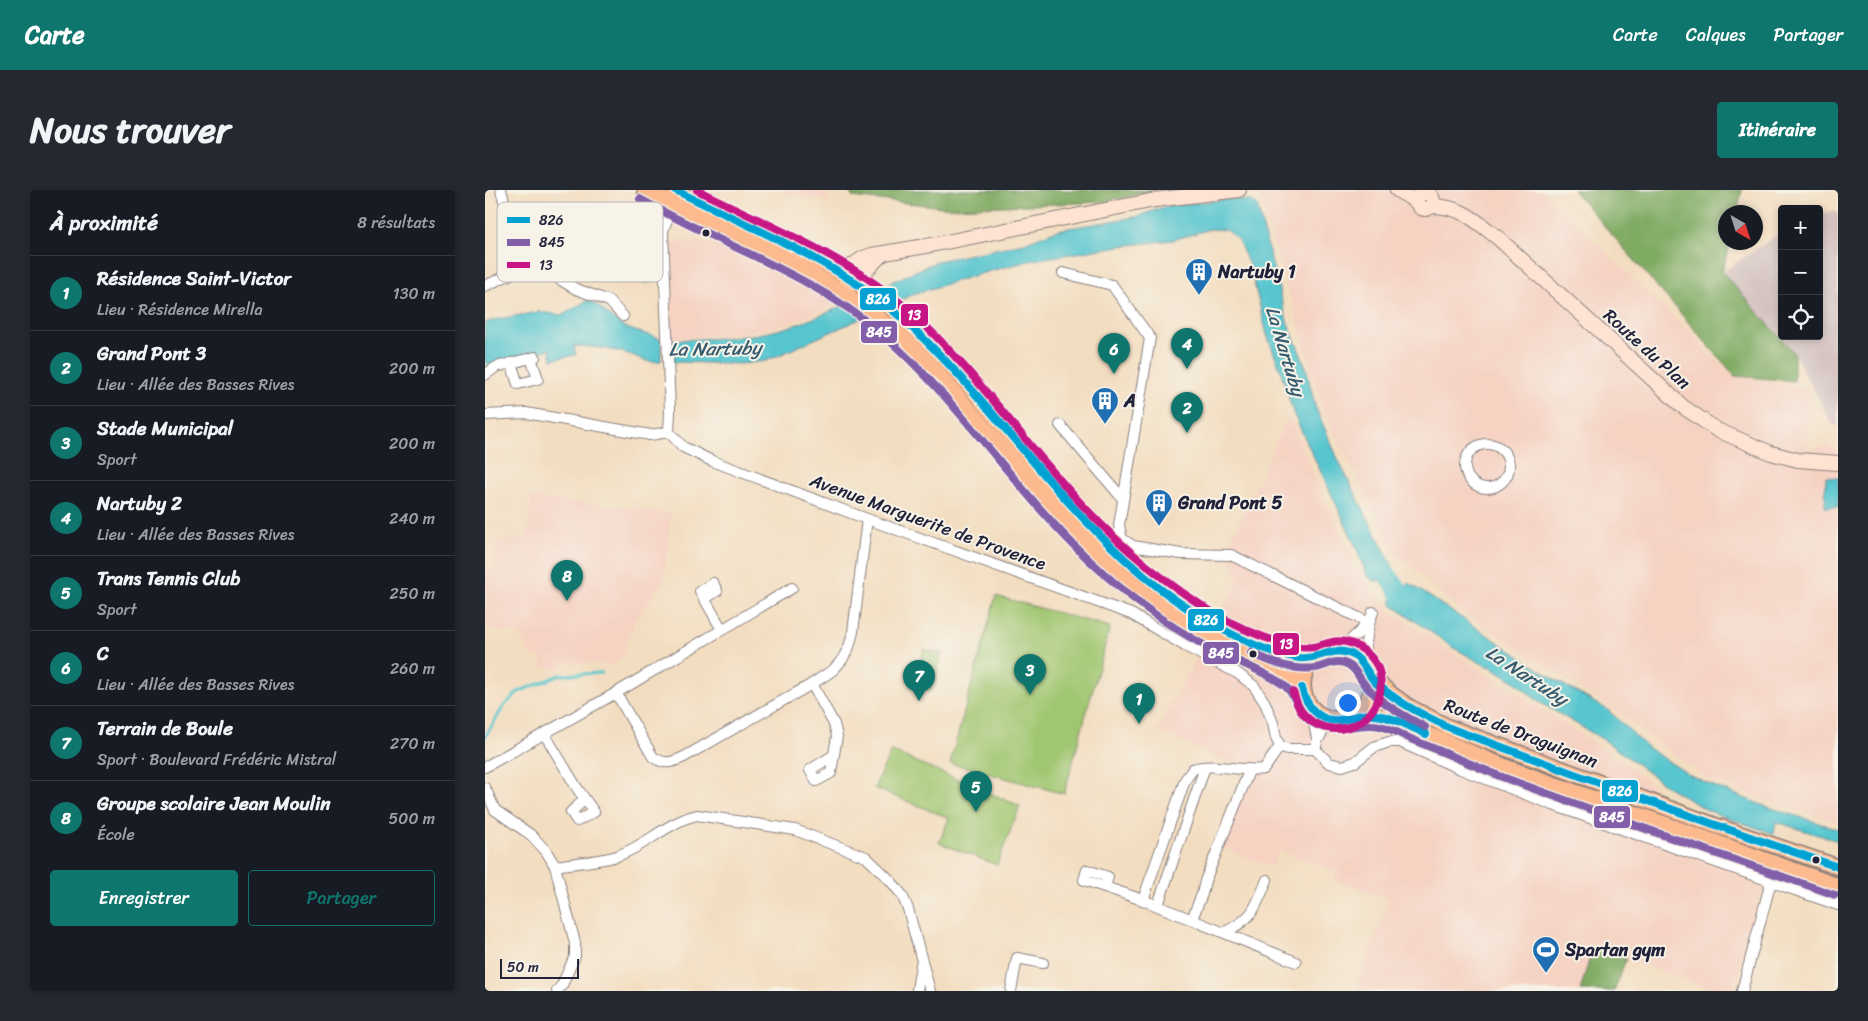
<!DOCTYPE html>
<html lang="fr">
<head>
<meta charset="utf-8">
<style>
	:root { --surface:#171b24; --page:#242831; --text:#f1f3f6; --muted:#9ea1a6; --line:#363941; --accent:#0f766e }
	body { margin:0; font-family:Sriracha,sans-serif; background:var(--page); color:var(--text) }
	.controls { position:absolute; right:15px; top:15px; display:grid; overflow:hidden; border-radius:5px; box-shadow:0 2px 8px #0003 }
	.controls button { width:45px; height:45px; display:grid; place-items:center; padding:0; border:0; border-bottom:1px solid var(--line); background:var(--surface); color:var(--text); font:25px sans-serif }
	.compass { position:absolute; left:1233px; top:15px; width:45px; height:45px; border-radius:50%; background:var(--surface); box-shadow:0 2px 8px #0003; rotate:141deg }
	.scale { position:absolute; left:15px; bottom:12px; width:79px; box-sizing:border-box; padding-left:5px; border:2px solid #22223b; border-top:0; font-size:14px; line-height:18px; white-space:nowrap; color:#22223b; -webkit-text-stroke:4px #f7f3e8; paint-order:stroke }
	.you { position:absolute; left:862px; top:512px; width:18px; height:18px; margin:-12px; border:4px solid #fff; border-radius:50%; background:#1a73e8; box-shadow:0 0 0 8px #1a73e833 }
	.badge { display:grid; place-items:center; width:32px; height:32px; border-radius:50%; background:var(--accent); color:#fff; font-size:16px; font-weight:700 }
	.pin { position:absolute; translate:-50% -41px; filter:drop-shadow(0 1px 2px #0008) }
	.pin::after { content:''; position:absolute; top:26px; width:18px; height:15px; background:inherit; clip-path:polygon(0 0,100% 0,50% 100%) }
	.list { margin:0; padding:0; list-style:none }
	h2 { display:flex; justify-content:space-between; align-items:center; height:65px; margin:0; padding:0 20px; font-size:21px }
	h2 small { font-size:16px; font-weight:400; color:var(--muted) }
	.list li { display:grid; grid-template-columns:32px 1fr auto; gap:15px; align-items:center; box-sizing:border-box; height:75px; padding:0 20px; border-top:1px solid var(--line) }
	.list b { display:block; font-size:19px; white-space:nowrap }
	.list p { margin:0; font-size:16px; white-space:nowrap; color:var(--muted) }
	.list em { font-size:16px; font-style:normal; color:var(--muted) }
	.actions { display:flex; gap:10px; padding:15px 20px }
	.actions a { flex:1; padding:11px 0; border:1px solid var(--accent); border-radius:5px; text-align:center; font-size:18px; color:var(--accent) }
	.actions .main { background:var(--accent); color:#fff }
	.icon { flex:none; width:28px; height:28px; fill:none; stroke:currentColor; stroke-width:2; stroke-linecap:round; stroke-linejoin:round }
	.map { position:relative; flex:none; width:1353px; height:801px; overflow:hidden; border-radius:5px }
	header { display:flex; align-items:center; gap:30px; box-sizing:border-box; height:70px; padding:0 25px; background:var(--accent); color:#fff }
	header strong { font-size:24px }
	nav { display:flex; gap:28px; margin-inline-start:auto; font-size:18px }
	.intro { display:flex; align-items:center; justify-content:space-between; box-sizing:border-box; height:120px; padding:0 30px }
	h1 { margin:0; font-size:35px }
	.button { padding:12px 22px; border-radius:5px; background:var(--accent); color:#fff; font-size:18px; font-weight:700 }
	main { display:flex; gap:30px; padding:0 30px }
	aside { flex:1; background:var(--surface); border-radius:5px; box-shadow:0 2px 8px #0003 }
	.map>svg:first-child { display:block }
	.built { fill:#f5d2c2 }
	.industrial { fill:#d1bfbd }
	.green { fill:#a0c671; stroke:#617456 }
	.forest { fill:#80ab63; stroke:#51664f }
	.water { fill:#59c6cf; stroke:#3e7485 }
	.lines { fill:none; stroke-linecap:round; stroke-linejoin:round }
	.stream { stroke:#59c6cf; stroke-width:3 }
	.river { stroke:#59c6cf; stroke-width:19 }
	.street-casing { stroke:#8a807e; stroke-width:12 }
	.secondary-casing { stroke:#8a807e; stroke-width:16 }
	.primary-casing { stroke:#8a807e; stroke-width:18 }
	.street { stroke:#fff; stroke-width:10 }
	.secondary { stroke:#fee3d2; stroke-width:14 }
	.primary { stroke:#fcba8e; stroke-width:15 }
	.bus-1-casing { stroke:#f7f3e8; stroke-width:11 }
	.bus-2-casing { stroke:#f7f3e8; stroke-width:11 }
	.bus-3-casing { stroke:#f7f3e8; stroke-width:11 }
	.bus-1 { stroke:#05a1d3; stroke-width:8 }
	.bus-2 { stroke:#825fa8; stroke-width:8 }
	.bus-3 { stroke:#c71585; stroke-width:8 }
	.bus-dot { fill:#22223b; stroke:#f7f3e8; stroke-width:2 }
	.labels { text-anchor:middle; stroke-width:4; stroke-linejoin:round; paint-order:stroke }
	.poi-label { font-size:18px; font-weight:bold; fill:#22223b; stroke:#f7f3e8; text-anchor:start }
	.street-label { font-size:18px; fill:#22223b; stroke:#f7f3e8 }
	.water-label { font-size:19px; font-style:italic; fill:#355b6f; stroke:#f7f3e8 }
	.key { fill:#f7f3e8; stroke:#b7b4b4; stroke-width:1 }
	.key-label { font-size:14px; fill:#22223b }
	.line-badge { stroke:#f7f3e8; stroke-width:2 }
	.badge-label { font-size:14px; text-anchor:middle; font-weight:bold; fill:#fff }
</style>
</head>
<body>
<header>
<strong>Carte</strong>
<nav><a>Carte</a><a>Calques</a><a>Partager</a></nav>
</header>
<div class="intro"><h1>Nous trouver</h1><a class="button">Itinéraire</a></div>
<main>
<aside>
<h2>À proximité<small>8 résultats</small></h2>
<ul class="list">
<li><span class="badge">1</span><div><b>Résidence Saint-Victor</b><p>Lieu · Résidence Mirella</p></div><em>130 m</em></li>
<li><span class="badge">2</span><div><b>Grand Pont 3</b><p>Lieu · Allée des Basses Rives</p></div><em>200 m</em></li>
<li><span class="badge">3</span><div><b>Stade Municipal</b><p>Sport</p></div><em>200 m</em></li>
<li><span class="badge">4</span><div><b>Nartuby 2</b><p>Lieu · Allée des Basses Rives</p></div><em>240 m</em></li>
<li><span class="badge">5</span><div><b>Trans Tennis Club</b><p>Sport</p></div><em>250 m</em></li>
<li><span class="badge">6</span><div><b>C</b><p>Lieu · Allée des Basses Rives</p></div><em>260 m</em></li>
<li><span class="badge">7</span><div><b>Terrain de Boule</b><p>Sport · Boulevard Frédéric Mistral</p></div><em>270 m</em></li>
<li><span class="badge">8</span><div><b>Groupe scolaire Jean Moulin</b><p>École</p></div><em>500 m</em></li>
</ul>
<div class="actions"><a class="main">Enregistrer</a><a>Partager</a></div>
</aside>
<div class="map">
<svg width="1353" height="801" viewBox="0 0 1353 801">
	<rect width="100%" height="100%" fill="#f7f3e8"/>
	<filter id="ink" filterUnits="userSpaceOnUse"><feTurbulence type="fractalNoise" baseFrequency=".02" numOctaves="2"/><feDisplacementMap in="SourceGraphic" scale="10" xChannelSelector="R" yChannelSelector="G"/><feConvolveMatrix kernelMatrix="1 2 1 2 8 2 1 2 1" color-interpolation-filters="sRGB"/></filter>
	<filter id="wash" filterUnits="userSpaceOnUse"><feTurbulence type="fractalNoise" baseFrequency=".0096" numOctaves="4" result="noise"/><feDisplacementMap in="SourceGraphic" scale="20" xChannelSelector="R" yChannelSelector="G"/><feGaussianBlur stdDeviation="1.12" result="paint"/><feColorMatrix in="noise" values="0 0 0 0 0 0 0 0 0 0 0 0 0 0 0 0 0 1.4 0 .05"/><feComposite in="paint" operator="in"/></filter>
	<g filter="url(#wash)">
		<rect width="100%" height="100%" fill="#f3ddc0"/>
		<g class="built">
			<polygon points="286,0 341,0 343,11"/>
			<polygon points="811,0 1056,0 1250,186 1327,200 1322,259 1343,255 1353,262 1353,633 1281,611 1221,588 1132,522 980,424 911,363 838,221 806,108 773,4"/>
			<polygon points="200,50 264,59 304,78 357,111 324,126 281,139 241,145 186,149 186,54"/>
			<polygon points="804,224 832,292 880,395 908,423 1145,576 1277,700 1248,801 1231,801 1108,757 1095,801 870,801 904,709 850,691 851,682 794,660 787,677 734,656 761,579 672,541 753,392 742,359"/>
			<polygon points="46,307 186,323 179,389 149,432 137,467 127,475 77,472 76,479 56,477 57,467 46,466 34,444 0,438 0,380 10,377 10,351 42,348"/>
		</g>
		<polygon class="industrial" points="1353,22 1353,236 1347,234 1309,163 1237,82 1297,42 1297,146 1334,146 1334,23"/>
		<g class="green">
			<polygon points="511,406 625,437 579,604 465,573"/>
			<polygon points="439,459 457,464 446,501 429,496"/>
			<polygon points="406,561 535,616 512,675 454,653 464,628 389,598"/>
		</g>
		<g class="forest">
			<polygon points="364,0 672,0 620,12 467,18 367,7"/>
			<polygon points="1088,0 1257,0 1252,22 1240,22 1240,52 1245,53 1237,82 1309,163 1309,191 1250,186"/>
			<polygon points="1108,757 1141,769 1129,801 1095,801"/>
		</g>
		<g class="water">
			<polygon points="745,9 766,11 772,15 802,131 821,177 830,216 856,276 908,377 892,391 889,391 882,386 869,352 809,225 794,176 782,145 765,77 753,50 742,40 725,39 688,50 635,56 548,70 505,81 428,104 412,112 393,98 453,71 539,53 572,40 651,27 682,16"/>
			<polygon points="158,74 167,74 168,92 159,93"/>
			<path d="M103 110C118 117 127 131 142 138 153 143 165 144 176 149V171C158 174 157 167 140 163 123 159 107 156 89 156L91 165 67 169 65 159 2 175 0 169V133L13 129 53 122 78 125Z"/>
			<path d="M361 114 379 127 281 171 255 174 188 172 187 150C214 149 240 149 267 145 299 141 332 128 361 114Z"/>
			<polygon points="1341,287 1353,288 1353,317 1340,317"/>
			<polygon points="924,393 1070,490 1123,520 1163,558 1203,584 1231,597 1277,615 1353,639 1353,651 1291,632 1289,644 1224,621 1208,612 1183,597 1119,550 1054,512 1029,491 1005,476 1003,477 969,458 907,415 907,408"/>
		</g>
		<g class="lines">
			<polyline class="stream" points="0,547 19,516 33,502 75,485 117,483"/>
			<polyline class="river" points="887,363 915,403 935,417"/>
		</g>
	</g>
	<g filter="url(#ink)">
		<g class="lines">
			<defs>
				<g id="street">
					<polyline points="16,0 38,78"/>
					<path d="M184 14 185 21 178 41 185 221 184 242 198 257 227 271 382 329 646 424 700 456 752 483 769 496 780 513 788 533 791 548 795 556 802 559H830C833 546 839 538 850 530"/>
					<polyline points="154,22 178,41"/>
					<polyline points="52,71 69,86 91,99 124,111 138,126"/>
					<polyline points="578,83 627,95 665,148 634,335 637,349 648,356 696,364 746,365 884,433"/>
					<polyline points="0,96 142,30 161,16 169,0"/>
					<polyline points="26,173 33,194 53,189 46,168"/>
					<polyline points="0,185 11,177 50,167"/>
					<polyline points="0,225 41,223 165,245 184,242"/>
					<polyline points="575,235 638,309"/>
					<circle cx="1002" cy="276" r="22"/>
					<polyline points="219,409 232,401 228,393 215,401 235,436 237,440"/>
					<polyline points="854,461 884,433"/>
					<path d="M880 476C880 458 881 439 888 422"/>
					<polyline points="327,494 349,534 352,546 346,583 331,591 325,580 349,565"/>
					<polyline points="131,503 307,398"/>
					<polyline points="825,517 832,548"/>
					<polyline points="60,545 92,598 109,622 92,631 86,622 100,609"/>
					<polyline points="830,559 844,573 857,576 870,572 889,557 904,552 915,552 973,578 1068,615 1353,715"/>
					<path d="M0 577 131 503 168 567C180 575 186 573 199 567L327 494 348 480 357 470 364 457 368 442 382 329"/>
					<polyline points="0,598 10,620 46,645 61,661 70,676 90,753 90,766 77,795 72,801"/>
					<path d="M70 676C88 673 116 671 132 666 161 656 182 632 212 625L310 640 381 667 405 690 417 705 423 719 445 801"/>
					<path d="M620 697 623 687 602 680 599 690 658 710 700 590 708 579C727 572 756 582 779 579L795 556"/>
					<polyline points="658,710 811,772"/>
					<polyline points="673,715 720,577"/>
					<polyline points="707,729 717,704 720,691 764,581"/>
					<path d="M740 742C769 728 770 718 782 690"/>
					<polyline points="432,801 436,774"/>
					<polyline points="526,801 532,768 558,773"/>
					<polyline points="1257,801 1286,691"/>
				</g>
				<g id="secondary">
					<polyline points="912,0 932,12"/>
					<circle cx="940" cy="11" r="8"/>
					<path d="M946 16C976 16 990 30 1013 48L1197 216 1232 240 1286 263 1313 270 1353 273"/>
					<path d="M361 94 366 95C379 86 386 73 398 64"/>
					<polyline points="360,96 361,86 368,75 378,68 387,65 441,56 670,10 754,0"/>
				</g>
				<g id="primary">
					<path d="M160 0C244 45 335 77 408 140 437 164 461 193 486 222 534 278 580 337 636 385 662 408 692 428 722 445 754 462 790 474 817 498"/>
					<path d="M190 0C263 39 342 66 407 119 476 176 527 252 587 318 633 368 686 411 747 442 774 456 800 469 831 468"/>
					<circle cx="852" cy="495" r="34"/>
					<polyline points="885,486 906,504 924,517 963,537 1229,635 1353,677"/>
					<polyline points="870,525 897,526 1023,578 1353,696"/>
				</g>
			</defs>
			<use href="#street" class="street-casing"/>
			<use href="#secondary" class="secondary-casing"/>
			<use href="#primary" class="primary-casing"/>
			<use href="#street" class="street"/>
			<use href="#secondary" class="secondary"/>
			<use href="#primary" class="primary"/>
			<defs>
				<g id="bus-1">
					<path d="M190 0C268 39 353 71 419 130 512 214 577 325 678 401 714 428 769 461 814 468 833 470 850 455 868 465 879 471 882 484 890 492 910 511 936 524 961 536 975 543 991 547 1006 553 1032 563 1058 572 1084 582 1174 615 1263 647 1353 677"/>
					<path d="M817 498C821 516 835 533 855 530 870 528 872 523 890 525 908 527 924 536 941 544"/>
				</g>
				<g id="bus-2">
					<path d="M155 9C235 55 326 83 397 144 475 211 530 300 604 370 638 402 678 433 719 455 744 468 772 478 796 493 814 505 810 524 832 535 852 545 873 531 895 536 906 538 917 545 928 550 959 562 989 576 1020 588 1129 629 1240 666 1350 705"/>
					<path d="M766 463C786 472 807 481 830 478 840 477 849 469 859 473 870 476 873 487 880 495 895 513 920 526 940 537"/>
				</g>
				<path id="bus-3" d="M212 0C286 37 365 67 427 123 512 201 571 303 661 375 705 410 759 448 816 457 837 461 846 444 870 455 882 461 893 472 895 485 903 533 844 559 815 520 812 515 810 507 808 502"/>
			</defs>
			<use href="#bus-1" class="bus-1-casing"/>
			<use href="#bus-2" class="bus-2-casing"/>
			<use href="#bus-3" class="bus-3-casing"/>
			<use href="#bus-1" class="bus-1"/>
			<use href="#bus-2" class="bus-2"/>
			<use href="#bus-3" class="bus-3"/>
		</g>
	</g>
	<defs>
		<symbol id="building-pin" viewBox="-11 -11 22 30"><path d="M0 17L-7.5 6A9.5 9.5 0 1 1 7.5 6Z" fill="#1f6fb2" stroke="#f7f3e8"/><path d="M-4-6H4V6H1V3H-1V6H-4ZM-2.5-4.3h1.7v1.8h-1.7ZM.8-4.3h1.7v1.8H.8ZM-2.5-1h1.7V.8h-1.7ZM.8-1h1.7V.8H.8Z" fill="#fff"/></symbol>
		<symbol id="stadium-pin" viewBox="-11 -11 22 30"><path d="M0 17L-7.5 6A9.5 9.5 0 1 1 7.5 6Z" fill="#1f6fb2" stroke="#f7f3e8"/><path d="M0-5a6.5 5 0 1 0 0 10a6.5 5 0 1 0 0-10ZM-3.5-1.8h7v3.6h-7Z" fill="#fff"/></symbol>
	</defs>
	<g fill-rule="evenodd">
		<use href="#building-pin" x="698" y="66" width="32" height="43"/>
		<use href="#building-pin" x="604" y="195" width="32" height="43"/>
		<use href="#building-pin" x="658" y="297" width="32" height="43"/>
		<use href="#stadium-pin" x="1045" y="744" width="32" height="43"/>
	</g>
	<g class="bus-dot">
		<circle cx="221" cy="43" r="4.5"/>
		<circle cx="768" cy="464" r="4.5"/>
		<circle cx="1331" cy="670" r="4.5"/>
	</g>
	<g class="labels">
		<g class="poi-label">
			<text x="733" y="88">Nartuby 1</text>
			<text x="639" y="217">A</text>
			<text x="693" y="319">Grand Pont 5</text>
			<text x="1080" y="766">Spartan gym</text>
		</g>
		<g class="street-label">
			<text transform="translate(1162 159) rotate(42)" y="6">Route du Plan</text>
			<text transform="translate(443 332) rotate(20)" y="6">Avenue Marguerite de Provence</text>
			<text transform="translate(1036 543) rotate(21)" y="6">Route de Draguignan</text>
		</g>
		<g class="water-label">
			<text transform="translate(230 158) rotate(-1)" y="7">La Nartuby</text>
			<text transform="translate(801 161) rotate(73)" y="7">La Nartuby</text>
			<text transform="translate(1042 485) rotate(33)" y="7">La Nartuby</text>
		</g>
	</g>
	<rect x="12" y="12" width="166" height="80" rx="8" class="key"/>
	<rect x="22" y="27" width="23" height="6" fill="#05a1d3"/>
	<rect x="22" y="49" width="23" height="7" fill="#825fa8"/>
	<rect x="22" y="72" width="23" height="6" fill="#c71585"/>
	<g class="key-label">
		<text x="54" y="35">826</text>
		<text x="54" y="57">845</text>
		<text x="54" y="80">13</text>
	</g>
	<g class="line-badge">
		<rect x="374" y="97" width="38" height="24" rx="5" fill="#05a1d3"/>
		<rect x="415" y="113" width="29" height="24" rx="5" fill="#c71585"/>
		<rect x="375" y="130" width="38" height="24" rx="5" fill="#825fa8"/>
		<rect x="702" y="418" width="38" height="24" rx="5" fill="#05a1d3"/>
		<rect x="787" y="442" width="28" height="24" rx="5" fill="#c71585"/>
		<rect x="717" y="451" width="38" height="24" rx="5" fill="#825fa8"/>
		<rect x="1116" y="589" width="38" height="24" rx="5" fill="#05a1d3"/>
		<rect x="1108" y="615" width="38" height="24" rx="5" fill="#825fa8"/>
	</g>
	<g class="badge-label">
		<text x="393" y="114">826</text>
		<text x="429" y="130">13</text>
		<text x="394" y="147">845</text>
		<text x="721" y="435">826</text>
		<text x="801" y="459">13</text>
		<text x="736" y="468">845</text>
		<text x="1135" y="606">826</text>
		<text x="1127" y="632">845</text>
	</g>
</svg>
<div class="controls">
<button>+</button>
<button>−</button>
<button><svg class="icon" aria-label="locate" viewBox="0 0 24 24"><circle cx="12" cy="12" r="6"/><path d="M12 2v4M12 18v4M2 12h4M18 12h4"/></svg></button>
</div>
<svg class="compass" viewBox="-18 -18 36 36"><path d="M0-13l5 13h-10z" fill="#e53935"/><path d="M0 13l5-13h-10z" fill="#9ea1a6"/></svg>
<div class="scale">50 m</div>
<div class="you"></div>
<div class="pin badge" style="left:654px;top:534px">1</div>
<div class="pin badge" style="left:702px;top:243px">2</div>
<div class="pin badge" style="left:545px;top:505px">3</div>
<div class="pin badge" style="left:702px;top:179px">4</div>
<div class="pin badge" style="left:491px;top:622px">5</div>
<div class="pin badge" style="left:629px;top:184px">6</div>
<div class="pin badge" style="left:434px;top:511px">7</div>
<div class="pin badge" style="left:82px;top:411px">8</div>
</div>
</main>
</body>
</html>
